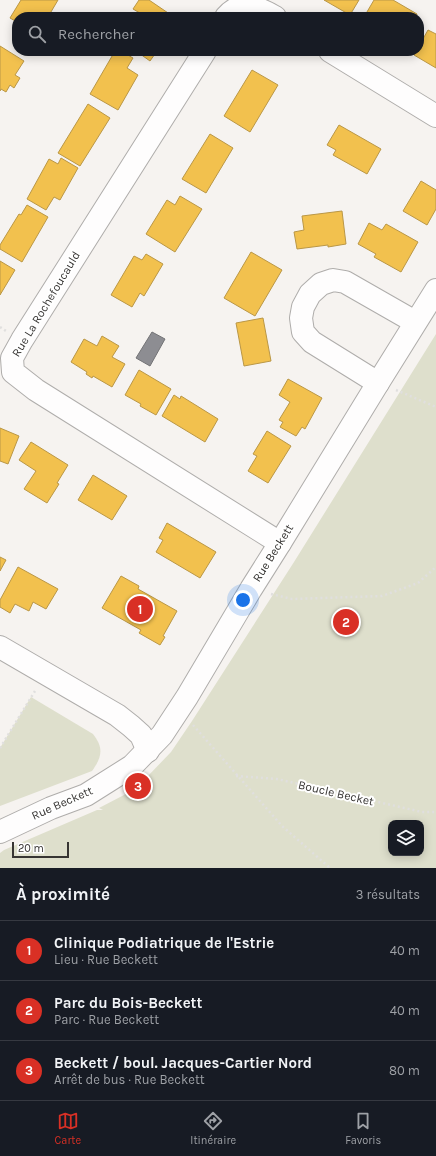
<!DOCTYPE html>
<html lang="fr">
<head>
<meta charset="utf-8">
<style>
	:root { --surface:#171b24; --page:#242831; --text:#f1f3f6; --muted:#9ea1a6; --line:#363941; --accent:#d93025 }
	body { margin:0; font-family:Karla,sans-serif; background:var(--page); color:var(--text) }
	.controls { position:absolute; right:12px; bottom:12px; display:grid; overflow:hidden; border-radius:8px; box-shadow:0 2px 10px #0003 }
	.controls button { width:36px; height:36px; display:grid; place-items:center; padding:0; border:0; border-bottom:1px solid var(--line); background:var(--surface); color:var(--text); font:20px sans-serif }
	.scale { position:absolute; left:12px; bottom:10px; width:57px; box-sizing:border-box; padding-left:4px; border:2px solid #373533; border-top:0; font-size:11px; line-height:14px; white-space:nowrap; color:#373533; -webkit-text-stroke:3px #fff; paint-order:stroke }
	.you { position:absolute; left:243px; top:600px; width:14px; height:14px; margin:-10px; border:3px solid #fff; border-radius:50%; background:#1a73e8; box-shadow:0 0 0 6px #1a73e833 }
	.badge { display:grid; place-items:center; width:26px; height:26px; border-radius:50%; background:var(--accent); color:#fff; font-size:13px; font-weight:700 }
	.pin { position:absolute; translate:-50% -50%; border:2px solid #fff; box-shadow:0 1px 4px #0006 }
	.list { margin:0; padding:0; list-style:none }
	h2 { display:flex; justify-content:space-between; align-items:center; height:52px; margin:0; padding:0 16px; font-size:17px }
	h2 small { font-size:13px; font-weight:400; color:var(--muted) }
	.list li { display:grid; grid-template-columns:26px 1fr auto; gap:12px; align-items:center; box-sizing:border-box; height:60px; padding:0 16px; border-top:1px solid var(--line) }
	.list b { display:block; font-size:15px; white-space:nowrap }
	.list p { margin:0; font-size:13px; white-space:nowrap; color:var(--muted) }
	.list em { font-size:13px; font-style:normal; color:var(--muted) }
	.icon { flex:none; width:22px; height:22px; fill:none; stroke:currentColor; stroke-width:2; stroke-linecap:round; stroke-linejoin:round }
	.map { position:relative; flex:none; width:436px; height:868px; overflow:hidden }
	.search { position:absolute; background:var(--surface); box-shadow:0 2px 10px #0003; left:12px; right:12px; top:12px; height:44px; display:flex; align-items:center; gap:10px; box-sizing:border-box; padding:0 14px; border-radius:16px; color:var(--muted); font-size:15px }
	.sheet { height:232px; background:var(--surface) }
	nav { display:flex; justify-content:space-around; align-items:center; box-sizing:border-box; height:56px; border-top:1px solid var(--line); background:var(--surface); font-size:11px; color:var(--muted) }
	nav a { display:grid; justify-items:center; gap:2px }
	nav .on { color:var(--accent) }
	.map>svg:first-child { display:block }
	.green { fill:#dedfcc; fill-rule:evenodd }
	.homes { fill:#f2c14e; stroke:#ba9746 }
	.industry { fill:#8d8d92; stroke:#737376 }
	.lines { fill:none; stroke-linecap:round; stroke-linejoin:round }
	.minor-casing { stroke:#afadab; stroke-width:24 }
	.path { stroke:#e0dfde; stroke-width:2.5; stroke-dasharray:2 3; stroke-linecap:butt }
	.minor { stroke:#fefdfd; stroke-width:22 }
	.labels { text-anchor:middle; stroke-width:4; stroke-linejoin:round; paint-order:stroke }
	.street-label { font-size:12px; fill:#373533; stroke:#fff }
</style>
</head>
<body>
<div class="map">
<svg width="436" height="868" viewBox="0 0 436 868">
	<rect width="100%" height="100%" fill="#f6f3f0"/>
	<g class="green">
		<path d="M436 334V868H0V853L4 850 97 810H103L99 808 124 795 147 777 171 752 192 721 294 562ZM391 823H421V853H391Z"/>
		<path d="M31 697 93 734C104 748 102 757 92 771L0 806V748Z"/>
	</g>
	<g class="homes">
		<polygon points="21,0 58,0 48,17 17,17 17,22 10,18"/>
		<polygon points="139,0 149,0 174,17 145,17 145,16 133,9"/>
		<polygon points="324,0 359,0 350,15"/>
		<polygon points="374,0 393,0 417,14 416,17 364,17"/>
		<polygon points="428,30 436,34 436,68 414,55 416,51 419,51 419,46"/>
		<polygon points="0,46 24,61 15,75 20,78 14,88 10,85 6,92 1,89 0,91"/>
		<polygon points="115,51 121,51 133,58 127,68 138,75 118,110 90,94"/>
		<polygon points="136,51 157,51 150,61"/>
		<polygon points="252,70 278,85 250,132 224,116"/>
		<polygon points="88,104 110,118 80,166 58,153"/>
		<polygon points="339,125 381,149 367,174 333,155 336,150 327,145"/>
		<polygon points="210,134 233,148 206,193 182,179"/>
		<polygon points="61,158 78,168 60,200 54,197 46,210 27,199 49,159 58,164"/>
		<polygon points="421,181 436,190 436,209 427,225 403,211"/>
		<polygon points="180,196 202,209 175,252 146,234 167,200 175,205"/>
		<polygon points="27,205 48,217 22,262 0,249 0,245 19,214 21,215"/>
		<polygon points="342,211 346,244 328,247 328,245 297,249 294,232 304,230 302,216"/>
		<polygon points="369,223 382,230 386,224 418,242 401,272 374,257 376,254 358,244"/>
		<polygon points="251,252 282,270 255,316 224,298"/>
		<polygon points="146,254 163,264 144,296 140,293 132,307 111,295 134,256 142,260"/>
		<polygon points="0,261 15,270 0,295"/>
		<polygon points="263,318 271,361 244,366 236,323"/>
		<polygon points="102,336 119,346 112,357 125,364 112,387 93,376 92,378 86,374 87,372 71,362 84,339 97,346"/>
		<polygon points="139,370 171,389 156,415 140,406 141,404 125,395"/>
		<polygon points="288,379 322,398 305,429 302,427 296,436 280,427 283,422 279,420 290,402 279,395"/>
		<polygon points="174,395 180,399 181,396 218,419 205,442 162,416"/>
		<polygon points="0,428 19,436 8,464 0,461"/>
		<polygon points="267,431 291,446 268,483 248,471 257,456 253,454"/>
		<polygon points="31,442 68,465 57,483 59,484 47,503 24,489 36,471 19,460"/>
		<polygon points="93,475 127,496 112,520 78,500"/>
		<polygon points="167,523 216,552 200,578 156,552 163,540 159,538"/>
		<polygon points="0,557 6,560 0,571"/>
		<polygon points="18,567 58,589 46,609 33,602 29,611 15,604 10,613 0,607 0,600"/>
		<polygon points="121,576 139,586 138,589 177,611 163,636 165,637 160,645 139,633 141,630 102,608"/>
	</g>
	<polygon class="industry" points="152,332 165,339 150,366 136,358"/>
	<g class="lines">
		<defs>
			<g id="minor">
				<path d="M226 17C240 0 258 7 275 17"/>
				<polyline points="205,51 22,340 12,358 13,372 36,390 280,543"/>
				<polyline points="330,51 436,116"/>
				<polyline points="378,383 312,342 303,332 301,318 303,307 310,294 321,284 333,280 345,282 415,322"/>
				<polyline points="0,647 117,715 131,726 141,735 148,751"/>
				<polyline points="0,832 51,808 86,795 132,766 162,735 187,697 251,589 280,543 378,383 436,290"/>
			</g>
		</defs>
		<use href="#minor" class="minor-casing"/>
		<g class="path">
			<polyline points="0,327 6,331"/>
			<polyline points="396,390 436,407"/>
			<polyline points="271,594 292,599 382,596 418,583 436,567"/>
			<polyline points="193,725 282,826 330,868"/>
			<polyline points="0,748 35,691"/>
			<polyline points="236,776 277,779 422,812 436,812"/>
		</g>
		<use href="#minor" class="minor"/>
	</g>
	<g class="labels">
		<g class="street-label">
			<text transform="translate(46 304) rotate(-59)" y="4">Rue La Rochefoucauld</text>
			<text transform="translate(273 553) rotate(-58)" y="4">Rue Beckett</text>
			<text transform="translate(336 793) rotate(13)" y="4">Boucle Becket</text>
			<text transform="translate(62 803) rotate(-24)" y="4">Rue Beckett</text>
		</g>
	</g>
</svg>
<div class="controls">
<button><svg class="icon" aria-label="layers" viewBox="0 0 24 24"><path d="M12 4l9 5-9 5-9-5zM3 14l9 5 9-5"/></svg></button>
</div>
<div class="scale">20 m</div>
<div class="you"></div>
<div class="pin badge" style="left:140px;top:609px">1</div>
<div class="pin badge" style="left:346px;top:622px">2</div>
<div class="pin badge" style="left:138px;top:786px">3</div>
<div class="search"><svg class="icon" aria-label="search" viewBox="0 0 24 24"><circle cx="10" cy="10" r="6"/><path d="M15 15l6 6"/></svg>Rechercher</div>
</div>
<section class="sheet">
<h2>À proximité<small>3 résultats</small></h2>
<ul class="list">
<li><span class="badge">1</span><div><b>Clinique Podiatrique de l'Estrie</b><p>Lieu · Rue Beckett</p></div><em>40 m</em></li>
<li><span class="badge">2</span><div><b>Parc du Bois-Beckett</b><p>Parc · Rue Beckett</p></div><em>40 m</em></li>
<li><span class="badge">3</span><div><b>Beckett / boul. Jacques-Cartier Nord</b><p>Arrêt de bus · Rue Beckett</p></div><em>80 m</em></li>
</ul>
</section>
<nav>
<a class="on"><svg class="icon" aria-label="map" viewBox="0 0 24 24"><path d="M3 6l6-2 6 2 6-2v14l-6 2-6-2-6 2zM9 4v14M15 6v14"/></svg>Carte</a>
<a><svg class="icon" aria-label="directions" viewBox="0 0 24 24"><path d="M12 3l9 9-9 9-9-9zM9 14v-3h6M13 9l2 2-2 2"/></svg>Itinéraire</a>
<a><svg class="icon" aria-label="saved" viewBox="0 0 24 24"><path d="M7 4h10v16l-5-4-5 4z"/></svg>Favoris</a>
</nav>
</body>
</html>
